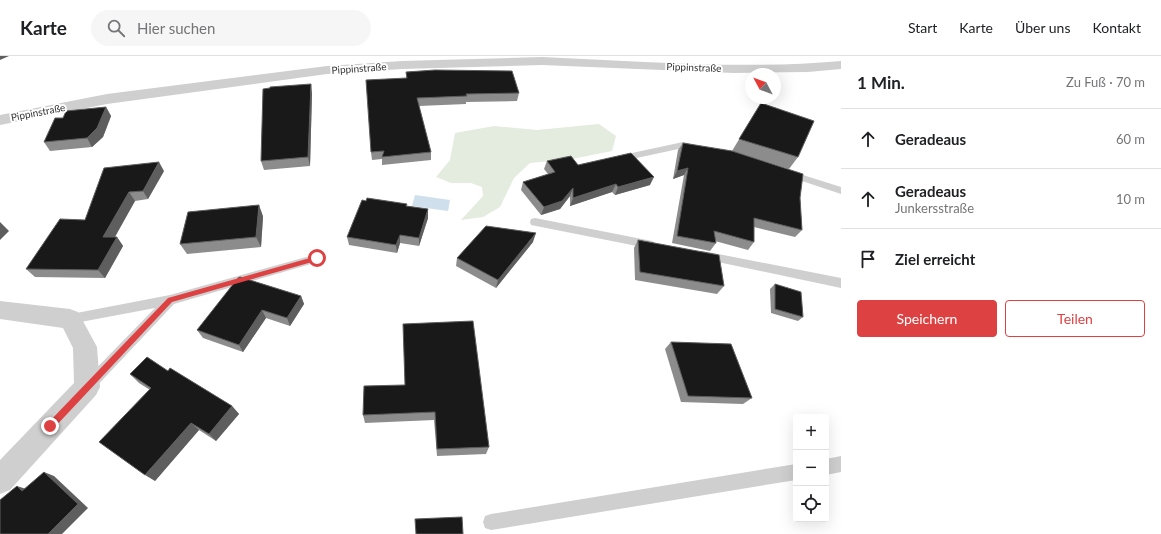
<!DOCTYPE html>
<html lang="de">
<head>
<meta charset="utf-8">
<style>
	:root { --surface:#fff; --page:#f6f6f6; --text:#202124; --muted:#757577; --line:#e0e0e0; --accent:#dd4142 }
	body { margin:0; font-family:Lato,sans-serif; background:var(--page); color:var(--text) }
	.controls { position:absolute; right:12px; bottom:12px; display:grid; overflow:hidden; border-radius:4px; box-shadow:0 4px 16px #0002 }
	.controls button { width:36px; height:36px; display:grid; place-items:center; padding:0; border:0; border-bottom:1px solid var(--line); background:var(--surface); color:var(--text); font:20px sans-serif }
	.compass { position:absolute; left:745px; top:12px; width:36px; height:36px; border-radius:50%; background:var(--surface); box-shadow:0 4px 16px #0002; rotate:311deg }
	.stop { position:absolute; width:12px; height:12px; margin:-9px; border:3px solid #dd4142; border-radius:50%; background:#fff }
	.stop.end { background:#dd4142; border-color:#fff; box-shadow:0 1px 4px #0008 }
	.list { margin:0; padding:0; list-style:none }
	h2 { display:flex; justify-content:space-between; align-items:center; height:52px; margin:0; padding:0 16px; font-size:17px }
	h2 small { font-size:13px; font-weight:400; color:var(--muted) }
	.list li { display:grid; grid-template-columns:26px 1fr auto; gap:12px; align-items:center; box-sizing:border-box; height:60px; padding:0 16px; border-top:1px solid var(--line) }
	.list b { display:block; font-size:15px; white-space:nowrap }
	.list p { margin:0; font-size:13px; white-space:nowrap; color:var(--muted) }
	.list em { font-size:13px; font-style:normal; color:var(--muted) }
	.actions { display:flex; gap:8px; padding:12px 16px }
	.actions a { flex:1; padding:9px 0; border:1px solid var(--accent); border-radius:4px; text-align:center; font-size:14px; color:var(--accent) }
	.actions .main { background:var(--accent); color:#fff }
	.icon { flex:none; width:22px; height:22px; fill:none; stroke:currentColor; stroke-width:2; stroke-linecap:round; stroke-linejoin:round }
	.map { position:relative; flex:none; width:841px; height:478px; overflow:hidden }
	header { display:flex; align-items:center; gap:24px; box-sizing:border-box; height:56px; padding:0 20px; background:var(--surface); border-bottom:1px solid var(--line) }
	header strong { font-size:19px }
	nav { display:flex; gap:22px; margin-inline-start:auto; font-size:14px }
	.search { width:280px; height:36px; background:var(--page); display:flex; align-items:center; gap:10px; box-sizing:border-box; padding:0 14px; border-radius:22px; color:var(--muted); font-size:15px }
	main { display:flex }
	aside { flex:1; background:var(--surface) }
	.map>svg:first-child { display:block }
	.green { fill:#e4ebdf }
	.water { fill:#cfdfec }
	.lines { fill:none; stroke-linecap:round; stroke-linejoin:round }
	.lane { fill:#cfcfcf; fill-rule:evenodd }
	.street { fill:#cfcfcf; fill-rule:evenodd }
	.wall { fill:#8c8c8c }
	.shaded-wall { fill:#5e5e5e }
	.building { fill:#191919; stroke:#5e5e5e }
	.route { fill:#dd4142 }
	.labels { text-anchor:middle; stroke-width:4; stroke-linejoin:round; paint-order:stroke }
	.far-street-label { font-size:10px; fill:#323232; stroke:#fff }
</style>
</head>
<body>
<header>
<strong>Karte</strong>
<div class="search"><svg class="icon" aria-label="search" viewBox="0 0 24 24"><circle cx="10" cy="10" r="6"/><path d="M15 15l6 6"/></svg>Hier suchen</div>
<nav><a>Start</a><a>Karte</a><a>Über uns</a><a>Kontakt</a></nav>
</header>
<main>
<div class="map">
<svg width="841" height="478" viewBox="0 0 841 478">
	<rect width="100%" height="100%" fill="#fff"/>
	<polygon class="green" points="599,68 616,80 612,95 572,103 530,107 514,122 500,151 483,161 461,164 483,140 482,131 471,127 451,127 436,121 450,104 455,77 494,70 537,74"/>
	<polygon class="water" points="415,139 450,144 448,155 412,150"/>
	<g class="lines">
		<g class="lane">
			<polygon points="683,86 699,90 701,92 696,95 683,92 618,106 613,103 618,100"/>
			<polygon points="787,114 841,131 841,138 784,119 782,117 784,115"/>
			<polygon points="535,162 652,185 658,189 652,193 531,169 530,166 531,163"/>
			<polygon points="703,195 841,222 841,232 699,202 697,199 699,196"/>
			<polygon points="317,198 321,199 323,202 321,205 174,248 93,334 88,336 83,334 81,330 83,326 155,252 70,268 66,267 64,263 66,259 170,239"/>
			<polygon points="841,400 841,416 826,419 826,403"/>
			<polygon points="796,408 796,424 491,474 485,472 483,466 485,460 491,458"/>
		</g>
		<g class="street">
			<path d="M542 1C641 5 742 14 841 5V13L808 16 734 17 542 9 402 13 327 18 107 48 0 69V59L107 38 327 10 402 5Z"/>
			<polygon points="0,245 70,253 78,256 97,291 100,331 96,339 10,434 0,438 0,404 74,327 73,292 63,272 0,263"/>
		</g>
	</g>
	<g class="wall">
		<polygon points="406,16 519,37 517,45 466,46 466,48 419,50 431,96 431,104 382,109 382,103 372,104 371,96 406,22"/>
		<polygon points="312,37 310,110 264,114 261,105"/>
		<polygon points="761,47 798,101 789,113 732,95"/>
		<polygon points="106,51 111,60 103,81 92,91 50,95 44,86 63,62"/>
		<polygon points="683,87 800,142 802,174 795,181 754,171 754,186 748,194 715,185 716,187 710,195 672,187 684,119 673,123 678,94"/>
		<polygon points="547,105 578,109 650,129 615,139 612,136 570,150 570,140 560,153 541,159 521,134 523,126 548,118 544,113"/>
		<polygon points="164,115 148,143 135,145 114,181 117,181 123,190 105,222 35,221 26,213 85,164"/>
		<polygon points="407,150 428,153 428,162 419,190 400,187 397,197 349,189 347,181"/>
		<polygon points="263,160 261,191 187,198 180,188"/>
		<polygon points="638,184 724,230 717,238 635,224 634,192"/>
		<polygon points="533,186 496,232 456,210 457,202"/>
		<polygon points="775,228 803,261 798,265 771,257 770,233"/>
		<polygon points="301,240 304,248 290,270 266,262 243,296 203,282 197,274"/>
		<polygon points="671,286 752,342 743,348 681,346 665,293"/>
		<polygon points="168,315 232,350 239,358 216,385 199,374 155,425 150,334 139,327 130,318"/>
		<polygon points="405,329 489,391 486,398 437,400 434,364 365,367 363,359"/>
	</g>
	<g class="shaded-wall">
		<polygon points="0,0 9,0 0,4"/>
		<polygon points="311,28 312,37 310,110 308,101"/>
		<polygon points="106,51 111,60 103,81 92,91 87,82"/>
		<polygon points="159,106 164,115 148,143 143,135"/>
		<polygon points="688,112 684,119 673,123 677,115"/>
		<polygon points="654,121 650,129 615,139 618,131"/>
		<polygon points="616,128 612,136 570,150 573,142"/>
		<polygon points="573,132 570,140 560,153 541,159 544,151"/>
		<polygon points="129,136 135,145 110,190 103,181"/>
		<polygon points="259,149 263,160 261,191 256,181"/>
		<polygon points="428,153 428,162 419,190 419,182"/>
		<polygon points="0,166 9,175 0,184"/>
		<polygon points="536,177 533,186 496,232 498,224"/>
		<polygon points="400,179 400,187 397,197 396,189"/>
		<polygon points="117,181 123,190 105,222 98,214"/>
		<polygon points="301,240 304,248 290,270 287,262"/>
		<polygon points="262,254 266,262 243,296 239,289"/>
		<polygon points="232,350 239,358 216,385 209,378"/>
		<polygon points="191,367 199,374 155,425 145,419"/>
		<polygon points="44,416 54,420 88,452 62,478 48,478"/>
		<polygon points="17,430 29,434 22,435"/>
	</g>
	<g class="building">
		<polygon points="435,14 512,15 519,37 466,38 467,40 417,42 431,96 382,101 384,95 371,96 366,24 407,22 406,16"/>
		<polygon points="311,28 308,101 261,105 263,33 270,32 270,31"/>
		<polygon points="761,47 814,65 798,101 739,83"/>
		<polygon points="106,51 97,72 87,82 44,86 55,62 63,62 66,55"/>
		<polygon points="683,87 732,95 803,118 800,142 802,174 754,162 754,186 714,175 716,187 677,180 688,112 677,115"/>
		<polygon points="631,97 654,121 618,131 616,128 573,142 573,132 562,145 544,151 523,126 555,116 547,105 571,100 578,109"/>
		<polygon points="159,106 143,135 129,136 103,181 117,181 98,214 26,213 60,163 85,164 104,112"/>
		<polygon points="367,142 407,148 406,150 428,153 419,182 400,179 396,189 347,181 362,144 366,145"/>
		<polygon points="259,149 256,181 180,188 188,156"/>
		<polygon points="486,170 536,177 498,224 457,202"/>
		<polygon points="638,184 719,199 724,230 640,216"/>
		<polygon points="240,221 301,240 287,262 262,254 239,289 197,274 238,222"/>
		<polygon points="775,228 801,236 803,261 775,253"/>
		<polygon points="473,265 489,391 437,393 435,356 363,359 364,330 405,329 403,268"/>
		<polygon points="671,286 731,288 752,342 688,340"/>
		<polygon points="147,301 168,315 170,312 232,350 209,378 191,367 145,419 99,386 151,332 130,318"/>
		<polygon points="44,416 78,448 48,478 0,478 0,444 17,430 22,435"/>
		<polygon points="462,461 463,478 416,478 415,463"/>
	</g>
	<polygon class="route" points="317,200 319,201 319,204 172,246 53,373 47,373 47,368 168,242"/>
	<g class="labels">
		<g class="far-street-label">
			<text transform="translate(694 11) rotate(2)" y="4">Pippinstraße</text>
			<text transform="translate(359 12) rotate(-4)" y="4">Pippinstraße</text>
			<text transform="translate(38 56) rotate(-11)" y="4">Pippinstraße</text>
		</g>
	</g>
</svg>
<div class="controls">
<button>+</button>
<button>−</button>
<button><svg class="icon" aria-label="locate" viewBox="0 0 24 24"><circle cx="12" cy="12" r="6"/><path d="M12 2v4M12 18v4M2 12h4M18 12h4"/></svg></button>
</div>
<svg class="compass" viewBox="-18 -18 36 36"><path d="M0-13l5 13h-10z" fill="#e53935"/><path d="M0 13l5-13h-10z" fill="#757577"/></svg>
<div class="stop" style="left:317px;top:202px"></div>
<div class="stop end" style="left:50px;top:370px"></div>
</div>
<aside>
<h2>1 Min.<small>Zu Fuß · 70 m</small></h2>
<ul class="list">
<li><svg class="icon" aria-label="ahead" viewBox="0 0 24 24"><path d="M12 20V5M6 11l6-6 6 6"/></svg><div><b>Geradeaus</b></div><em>60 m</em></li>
<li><svg class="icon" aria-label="ahead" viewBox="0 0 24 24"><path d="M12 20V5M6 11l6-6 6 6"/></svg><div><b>Geradeaus</b><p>Junkersstraße</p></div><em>10 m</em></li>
<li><svg class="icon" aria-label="arrive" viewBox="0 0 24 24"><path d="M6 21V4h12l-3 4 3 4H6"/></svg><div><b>Ziel erreicht</b></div></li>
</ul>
<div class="actions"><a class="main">Speichern</a><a>Teilen</a></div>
</aside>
</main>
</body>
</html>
